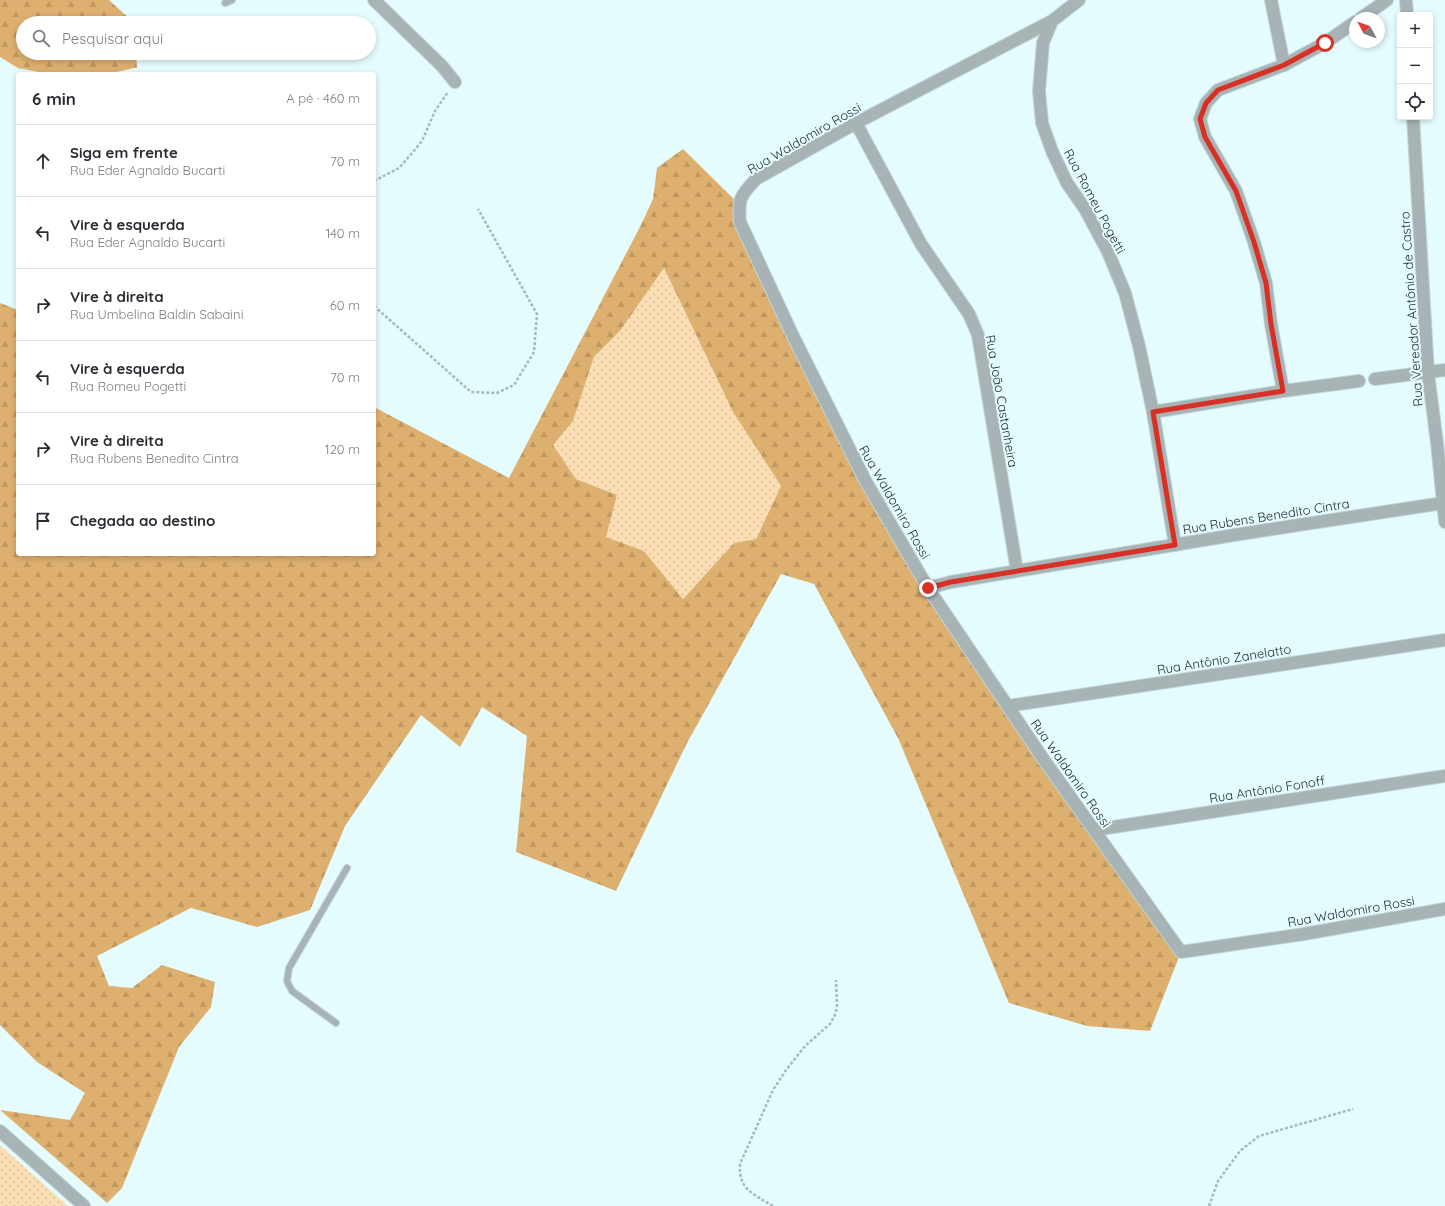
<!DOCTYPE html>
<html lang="pt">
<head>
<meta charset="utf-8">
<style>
	:root { --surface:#fff; --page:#f2f2f3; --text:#2b2b33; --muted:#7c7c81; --line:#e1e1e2 }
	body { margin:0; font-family:Quicksand,sans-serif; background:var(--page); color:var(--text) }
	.controls { position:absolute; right:12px; top:12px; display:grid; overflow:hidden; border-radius:4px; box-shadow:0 2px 6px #0003 }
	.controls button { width:36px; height:36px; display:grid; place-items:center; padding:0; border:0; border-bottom:1px solid var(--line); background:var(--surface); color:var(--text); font:20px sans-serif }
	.compass { position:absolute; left:1349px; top:12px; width:36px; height:36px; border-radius:50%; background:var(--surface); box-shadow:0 2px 6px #0003; rotate:311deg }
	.stop { position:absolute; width:12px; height:12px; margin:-9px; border:3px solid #d93025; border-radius:50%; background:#fff }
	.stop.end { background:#d93025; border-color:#fff; box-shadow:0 1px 4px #0008 }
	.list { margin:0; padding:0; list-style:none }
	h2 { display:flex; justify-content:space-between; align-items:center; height:52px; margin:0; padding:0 16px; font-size:17px }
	h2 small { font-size:13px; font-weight:400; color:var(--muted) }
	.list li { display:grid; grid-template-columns:26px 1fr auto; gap:12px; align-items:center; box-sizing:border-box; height:72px; padding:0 16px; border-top:1px solid var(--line) }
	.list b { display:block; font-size:15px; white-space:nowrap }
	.list p { margin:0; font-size:13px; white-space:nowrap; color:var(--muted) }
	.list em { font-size:13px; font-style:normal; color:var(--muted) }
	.icon { flex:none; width:22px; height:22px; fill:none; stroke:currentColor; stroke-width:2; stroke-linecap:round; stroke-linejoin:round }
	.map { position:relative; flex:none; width:1445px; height:1206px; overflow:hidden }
	.search { position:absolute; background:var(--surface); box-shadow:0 2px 6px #0003; left:16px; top:16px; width:360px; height:44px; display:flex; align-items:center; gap:10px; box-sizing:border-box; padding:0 14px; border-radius:22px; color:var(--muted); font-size:15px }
	.panel { position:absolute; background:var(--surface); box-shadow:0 2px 6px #0003; left:16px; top:72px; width:360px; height:484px; border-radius:4px }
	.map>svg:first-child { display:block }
	.grass { fill:url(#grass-dots) }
	.forest { fill:url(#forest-firs); fill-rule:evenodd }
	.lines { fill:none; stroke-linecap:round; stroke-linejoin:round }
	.service-casing { stroke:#c1d5d7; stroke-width:8 }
	.minor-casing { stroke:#c1d5d7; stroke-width:14 }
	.path { stroke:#a6b9bb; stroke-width:2.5; stroke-dasharray:3 2; stroke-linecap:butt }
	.service { stroke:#a7b3b4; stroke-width:6 }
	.minor { stroke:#a7b3b4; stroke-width:12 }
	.route { stroke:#d93025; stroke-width:5 }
	.labels { text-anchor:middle; stroke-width:4; stroke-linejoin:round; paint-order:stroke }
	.street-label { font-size:13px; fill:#1b2627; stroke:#e5fcfe }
</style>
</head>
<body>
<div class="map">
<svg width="1445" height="1206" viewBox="0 0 1445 1206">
	<defs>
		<pattern id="grass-dots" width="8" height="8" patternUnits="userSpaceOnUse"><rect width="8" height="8" fill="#fcdeb5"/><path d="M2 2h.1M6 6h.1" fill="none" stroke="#d7be9c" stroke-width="1.8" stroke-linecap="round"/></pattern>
		<pattern id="forest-firs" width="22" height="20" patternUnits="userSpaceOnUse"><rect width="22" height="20" fill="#deb070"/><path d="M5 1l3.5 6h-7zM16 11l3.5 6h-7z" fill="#be9761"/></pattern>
	</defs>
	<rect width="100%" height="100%" fill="#e5fcfe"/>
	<g class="grass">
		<polygon points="664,268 733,412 781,486 756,539 734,543 683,599 644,551 605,537 617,495 576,479 552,445 573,421 594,357 620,331"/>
		<polygon points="0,1145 68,1206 0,1206"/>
	</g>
	<g class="forest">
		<polygon points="0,0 109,0 131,20 132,23 23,23 23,53 136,53 137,68 134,68 108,74 49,74 18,68 0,57"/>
		<path d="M683 149 739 204 793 336 928 588 1181 952 1150 1031 1087 1026 1009 1003 898 738 814 584 781 574 687 743 616 891 516 852 527 736 482 707 460 747 421 715 345 826 310 910 257 927 191 908 97 956 109 986 132 988 162 965 215 982 211 1007 179 1047 122 1188 107 1203 0 1110 70 1120 85 1093 37 1062 0 1025V303L18 310V554H374V407L509 478 641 225 653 199 657 168ZM664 268 733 412 781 486 756 539 734 543 683 599 644 551 606 537 617 495 576 479 553 445 573 421 594 357 620 331Z"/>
	</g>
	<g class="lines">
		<defs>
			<g id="service">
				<polyline points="225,3 232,0"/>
				<polyline points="336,1023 292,991 287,981 289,968 347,868"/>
			</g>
			<g id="minor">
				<polyline points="374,0 442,66 455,82"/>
				<polyline points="1079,0 1052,21 1043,43 1039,91 1042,123 1052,151 1067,183 1085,209 1108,252 1125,293 1139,346 1153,412 1175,545"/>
				<polyline points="1271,0 1284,65"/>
				<polyline points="1406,0 1407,15"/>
				<polyline points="1361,18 1387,0"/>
				<path d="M1052 21 856 123 756 179C740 196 738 199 740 222L793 336 865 480 928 588 1044 760 1181 952 1304 934 1445 909"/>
				<polyline points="1413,117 1428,373 1437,443 1445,522"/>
				<polyline points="856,123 921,244 969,314 978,335 1017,571"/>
				<polyline points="1375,379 1445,370"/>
				<polyline points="1283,391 1271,324 1266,283 1254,242 1236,191 1205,137 1200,119 1206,103 1218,90 1284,65 1325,43 1355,22"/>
				<polyline points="1153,412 1283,391 1359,381"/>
				<polyline points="928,588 951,582 1240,534 1443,503"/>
				<polyline points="1008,706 1445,640"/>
				<polyline points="1094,830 1445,776"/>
				<polyline points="0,1131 84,1206"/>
			</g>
		</defs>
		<use href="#service" class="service-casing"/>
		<use href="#minor" class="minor-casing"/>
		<g class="path">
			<polyline points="374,181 399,168 413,152 422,141 435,111 448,92"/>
			<polyline points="374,306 471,392 497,393 514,385 534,352 537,314 478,209"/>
			<path d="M773 1206C753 1194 738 1189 740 1164L773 1090 786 1070 805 1046 830 1024 835 1015 837 1007 836 980"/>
			<polyline points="1209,1206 1218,1181 1240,1151 1259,1136 1353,1109"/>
		</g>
		<use href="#service" class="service"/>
		<use href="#minor" class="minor"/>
	</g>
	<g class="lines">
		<polyline class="route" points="928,588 951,582 1175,545 1153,412 1283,391 1271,324 1266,283 1254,242 1236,191 1205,137 1200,119 1206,103 1218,90 1284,65 1325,43"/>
	</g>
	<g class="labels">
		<g class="street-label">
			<text transform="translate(804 138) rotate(-30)" y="5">Rua Waldomiro Rossi</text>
			<text transform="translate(1095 201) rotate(62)" y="5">Rua Romeu Pogetti</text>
			<text transform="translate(1411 309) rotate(-94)" y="5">Rua Vereador Antônio de Castro</text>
			<text transform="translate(1002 401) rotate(80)" y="5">Rua João Castanheira</text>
			<text transform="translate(895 502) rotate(60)" y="5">Rua Waldomiro Rossi</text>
			<text transform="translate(1266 516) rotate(-9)" y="5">Rua Rubens Benedito Cintra</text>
			<text transform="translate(1224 659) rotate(-9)" y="5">Rua Antônio Zanelatto</text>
			<text transform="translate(1071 773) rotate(55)" y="5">Rua Waldomiro Rossi</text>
			<text transform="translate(1267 789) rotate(-9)" y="5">Rua Antônio Fonoff</text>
			<text transform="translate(1351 911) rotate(-10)" y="5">Rua Waldomiro Rossi</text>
		</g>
	</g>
</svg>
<div class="controls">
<button>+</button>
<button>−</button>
<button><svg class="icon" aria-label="locate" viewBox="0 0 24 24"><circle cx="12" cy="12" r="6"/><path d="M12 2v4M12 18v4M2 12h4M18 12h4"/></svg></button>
</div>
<svg class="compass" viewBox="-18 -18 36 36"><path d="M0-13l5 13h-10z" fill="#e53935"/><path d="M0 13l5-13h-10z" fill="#7c7c81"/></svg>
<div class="stop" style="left:1325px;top:43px"></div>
<div class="stop end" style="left:928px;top:588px"></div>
<div class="search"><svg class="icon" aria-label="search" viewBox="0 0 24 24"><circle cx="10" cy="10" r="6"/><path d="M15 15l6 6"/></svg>Pesquisar aqui</div>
<section class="panel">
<h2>6 min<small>A pé · 460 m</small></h2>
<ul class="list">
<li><svg class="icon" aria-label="ahead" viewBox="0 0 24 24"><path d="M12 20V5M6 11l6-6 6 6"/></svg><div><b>Siga em frente</b><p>Rua Eder Agnaldo Bucarti</p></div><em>70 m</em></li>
<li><svg class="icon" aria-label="left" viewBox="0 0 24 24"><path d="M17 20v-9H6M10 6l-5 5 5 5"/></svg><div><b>Vire à esquerda</b><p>Rua Eder Agnaldo Bucarti</p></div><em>140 m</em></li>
<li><svg class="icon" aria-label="right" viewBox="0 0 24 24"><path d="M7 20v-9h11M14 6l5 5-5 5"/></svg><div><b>Vire à direita</b><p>Rua Umbelina Baldin Sabaini</p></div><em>60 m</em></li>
<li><svg class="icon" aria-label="left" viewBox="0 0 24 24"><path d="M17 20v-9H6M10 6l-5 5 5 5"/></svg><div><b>Vire à esquerda</b><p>Rua Romeu Pogetti</p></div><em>70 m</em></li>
<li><svg class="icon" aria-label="right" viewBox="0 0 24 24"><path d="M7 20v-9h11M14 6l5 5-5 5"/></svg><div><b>Vire à direita</b><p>Rua Rubens Benedito Cintra</p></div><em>120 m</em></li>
<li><svg class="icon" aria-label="arrive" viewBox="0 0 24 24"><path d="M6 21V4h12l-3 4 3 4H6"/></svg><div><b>Chegada ao destino</b></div></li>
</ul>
</section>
</div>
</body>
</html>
